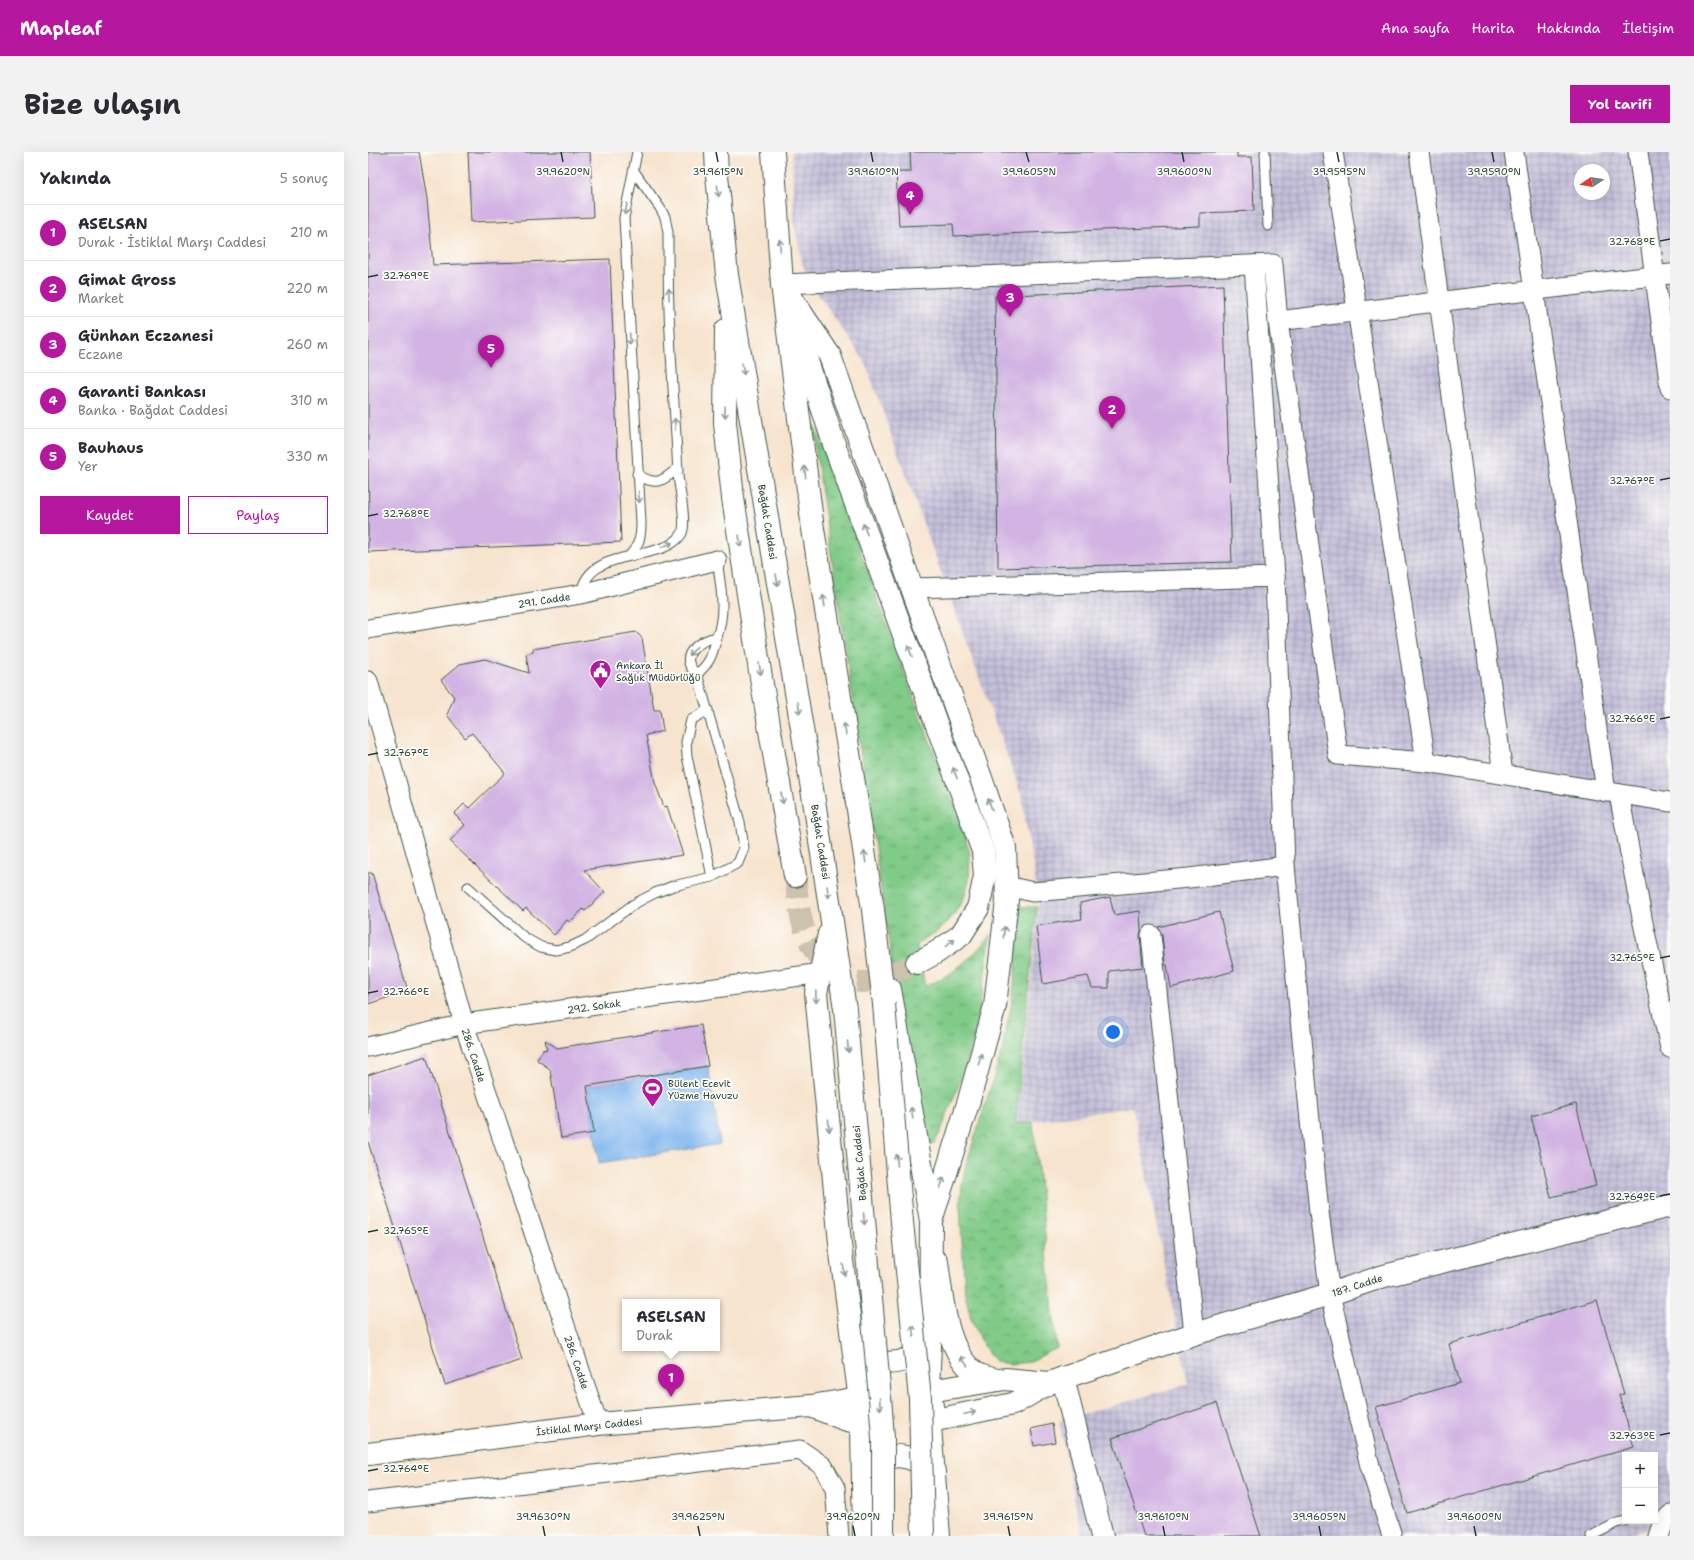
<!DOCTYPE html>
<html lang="tr">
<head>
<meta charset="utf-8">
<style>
	:root { --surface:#fff; --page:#f2f2f3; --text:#2b2b33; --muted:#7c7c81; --line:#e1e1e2; --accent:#b5179e }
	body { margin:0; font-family:"Shantell Sans",sans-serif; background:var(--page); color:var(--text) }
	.controls { position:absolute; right:12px; bottom:12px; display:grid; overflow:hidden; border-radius:0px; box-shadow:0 4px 16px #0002 }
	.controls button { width:36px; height:36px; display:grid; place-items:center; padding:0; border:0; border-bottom:1px solid var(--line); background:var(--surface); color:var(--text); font:20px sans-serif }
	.compass { position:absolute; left:1206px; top:12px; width:36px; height:36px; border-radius:50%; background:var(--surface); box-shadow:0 4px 16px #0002; rotate:258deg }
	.you { position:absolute; left:745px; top:880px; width:14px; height:14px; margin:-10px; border:3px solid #fff; border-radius:50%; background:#1a73e8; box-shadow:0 0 0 6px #1a73e833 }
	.badge { display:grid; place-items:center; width:26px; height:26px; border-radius:50%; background:var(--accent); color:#fff; font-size:13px; font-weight:700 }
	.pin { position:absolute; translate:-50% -33px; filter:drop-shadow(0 1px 2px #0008) }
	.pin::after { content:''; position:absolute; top:21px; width:14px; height:12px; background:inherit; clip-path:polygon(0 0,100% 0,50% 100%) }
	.popup { position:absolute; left:254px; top:1147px; width:98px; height:52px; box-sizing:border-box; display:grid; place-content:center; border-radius:0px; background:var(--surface); filter:drop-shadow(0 1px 3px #0005); font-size:13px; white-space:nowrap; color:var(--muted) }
	.popup b { font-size:15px; color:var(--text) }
	.popup::after { content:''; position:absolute; left:50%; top:100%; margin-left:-8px; border:8px solid transparent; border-top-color:var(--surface) }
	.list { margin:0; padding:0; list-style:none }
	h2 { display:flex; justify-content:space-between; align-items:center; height:52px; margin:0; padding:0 16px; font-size:17px }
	h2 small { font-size:13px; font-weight:400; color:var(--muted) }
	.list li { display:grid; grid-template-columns:26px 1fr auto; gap:12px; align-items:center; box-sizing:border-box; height:56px; padding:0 16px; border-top:1px solid var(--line) }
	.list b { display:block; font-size:15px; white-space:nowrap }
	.list p { margin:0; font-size:13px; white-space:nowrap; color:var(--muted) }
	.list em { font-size:13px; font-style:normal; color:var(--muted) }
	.actions { display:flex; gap:8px; padding:12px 16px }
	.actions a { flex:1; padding:9px 0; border:1px solid var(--accent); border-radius:0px; text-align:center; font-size:14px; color:var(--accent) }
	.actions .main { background:var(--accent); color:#fff }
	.map { position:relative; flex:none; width:1302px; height:1384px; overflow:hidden; border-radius:0px }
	header { display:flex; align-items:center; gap:24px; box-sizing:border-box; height:56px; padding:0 20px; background:var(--accent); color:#fff }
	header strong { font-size:19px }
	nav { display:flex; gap:22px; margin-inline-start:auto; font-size:14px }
	.intro { display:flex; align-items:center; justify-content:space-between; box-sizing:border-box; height:96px; padding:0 24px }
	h1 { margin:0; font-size:28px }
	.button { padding:10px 18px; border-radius:0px; background:var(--accent); color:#fff; font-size:14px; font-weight:700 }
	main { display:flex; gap:24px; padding:0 24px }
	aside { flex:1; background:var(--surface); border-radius:0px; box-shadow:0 4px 16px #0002 }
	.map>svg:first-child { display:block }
	.industrial { fill:url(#industrial-grid); fill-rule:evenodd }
	.grass { fill:url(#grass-tufts); stroke:#50845e }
	.park { fill:url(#park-crowns); stroke:#50845e }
	.water { fill:#7fb6ef; stroke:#4f7a92 }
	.building { fill:#d2b3e3 }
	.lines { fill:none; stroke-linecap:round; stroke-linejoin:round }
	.primary-tunnel { stroke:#ccc3af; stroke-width:22; stroke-dasharray:22 11; stroke-linecap:butt }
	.service-casing { stroke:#3f564b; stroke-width:11 }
	.minor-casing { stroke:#3f564b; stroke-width:21 }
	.tertiary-casing { stroke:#3f564b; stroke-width:24 }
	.secondary-casing { stroke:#3f564b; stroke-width:24 }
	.primary-casing { stroke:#3f564b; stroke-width:24 }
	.service { stroke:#fff; stroke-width:9 }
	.minor { stroke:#fff; stroke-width:19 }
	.tertiary { stroke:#fff; stroke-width:22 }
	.secondary { stroke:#fff; stroke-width:22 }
	.primary { stroke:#fff; stroke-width:22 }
	.primary-bridge-casing { stroke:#3f564b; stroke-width:24; stroke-linecap:butt }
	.primary-bridge { stroke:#fff; stroke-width:22 }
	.oneway { stroke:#8f9e9a }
	.ticks { fill:none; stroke:#1f3d34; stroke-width:1.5 }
	.labels { text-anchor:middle; stroke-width:3.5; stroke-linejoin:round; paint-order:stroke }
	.street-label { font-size:10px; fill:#1f3d34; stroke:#fdfcf7 }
	.poi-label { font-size:10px; fill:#1f3d34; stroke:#fdfcf7; text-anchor:start }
	.ticks-label { font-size:10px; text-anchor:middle; fill:#1f3d34; stroke:#fdfcf7; stroke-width:3.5; stroke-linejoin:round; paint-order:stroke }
</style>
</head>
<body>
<header>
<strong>Mapleaf</strong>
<nav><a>Ana sayfa</a><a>Harita</a><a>Hakkında</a><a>İletişim</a></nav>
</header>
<div class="intro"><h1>Bize ulaşın</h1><a class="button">Yol tarifi</a></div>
<main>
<aside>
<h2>Yakında<small>5 sonuç</small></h2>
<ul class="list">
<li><span class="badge">1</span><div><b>ASELSAN</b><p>Durak · İstiklal Marşı Caddesi</p></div><em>210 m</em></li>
<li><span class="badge">2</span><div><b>Gimat Gross</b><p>Market</p></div><em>220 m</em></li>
<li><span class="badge">3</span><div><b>Günhan Eczanesi</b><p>Eczane</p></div><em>260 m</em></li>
<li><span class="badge">4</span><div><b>Garanti Bankası</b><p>Banka · Bağdat Caddesi</p></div><em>310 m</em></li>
<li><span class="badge">5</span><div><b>Bauhaus</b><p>Yer</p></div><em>330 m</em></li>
</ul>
<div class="actions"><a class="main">Kaydet</a><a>Paylaş</a></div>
</aside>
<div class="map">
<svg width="1302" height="1384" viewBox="0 0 1302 1384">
	<defs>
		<pattern id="industrial-grid" width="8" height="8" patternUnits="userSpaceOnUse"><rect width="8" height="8" fill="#c5c0da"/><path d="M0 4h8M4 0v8" fill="none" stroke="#9f9db2"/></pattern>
		<pattern id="grass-tufts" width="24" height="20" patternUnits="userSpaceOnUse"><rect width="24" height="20" fill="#81cb88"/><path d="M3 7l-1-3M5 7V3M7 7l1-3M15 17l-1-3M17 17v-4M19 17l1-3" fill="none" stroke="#69a670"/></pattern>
		<pattern id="park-crowns" width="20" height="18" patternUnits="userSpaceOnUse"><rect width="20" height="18" fill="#81cb88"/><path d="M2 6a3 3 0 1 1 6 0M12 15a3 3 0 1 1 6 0" fill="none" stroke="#69a670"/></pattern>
	</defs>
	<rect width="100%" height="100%" fill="#fdfcf7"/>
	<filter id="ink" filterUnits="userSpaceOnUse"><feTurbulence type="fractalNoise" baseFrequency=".025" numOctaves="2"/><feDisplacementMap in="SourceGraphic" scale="8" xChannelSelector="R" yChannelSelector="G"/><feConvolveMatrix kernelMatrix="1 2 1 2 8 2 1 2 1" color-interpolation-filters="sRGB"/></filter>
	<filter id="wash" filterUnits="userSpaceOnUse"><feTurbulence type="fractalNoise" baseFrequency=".012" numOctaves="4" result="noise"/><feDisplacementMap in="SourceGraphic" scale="16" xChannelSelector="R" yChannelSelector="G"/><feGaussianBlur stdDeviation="0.9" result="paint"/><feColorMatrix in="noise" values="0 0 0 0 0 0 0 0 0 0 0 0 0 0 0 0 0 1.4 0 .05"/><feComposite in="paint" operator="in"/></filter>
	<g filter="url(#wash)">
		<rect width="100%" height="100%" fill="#f7e4ce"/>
		<path class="industrial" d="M424 0H1302V1369L1255 1384H714L691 1269 820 1232 765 955 647 972 654 920 671 749 653 642 497 210 447 138 434 111 426 71ZM1212 18H1236V42H1212ZM1257 1303H1287V1369H1257Z"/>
		<path class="grass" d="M442 261 543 539 592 668 602 702 601 728 596 747 586 762 571 778 549 793 557 834C584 824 606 804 623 782L608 878 598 914 572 981 566 991 559 996 551 991Z"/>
		<polygon class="park" points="653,755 669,755 647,972 665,970 689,1196 661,1210 643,1212 628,1210 622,1204 614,1190 603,1166 597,1142 592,1054 594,1032 597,1016 634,899 645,845"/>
		<polygon class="water" points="340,914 352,992 231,1011 219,934"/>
		<g id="blocks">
			<g class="building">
				<polygon points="0,0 51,0 59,47 65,113 242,107 253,390 0,400 0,358 1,357 0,316"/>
				<polygon points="100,0 222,0 225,65 103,70"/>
				<polygon points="542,0 869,0 869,5 884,5 886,59 832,61 832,74 586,84 585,72 531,74 528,20 543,20"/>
				<polygon points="855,133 864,410 630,416 627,144"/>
				<polygon points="268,480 274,486 286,558 292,558 295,579 278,583 287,631 296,655 299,654 315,703 216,718 237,740 217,759 215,757 202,770 199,768 186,783 158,756 155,759 82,689 97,673 86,662 96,652 101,656 137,621 104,581 97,586 79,563 86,545 73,528 92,512 117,507 161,521 158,502 165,500 165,497"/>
				<polygon points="0,721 4,721 40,839 0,852"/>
				<polygon points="742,745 746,763 772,759 773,778 772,784 775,815 741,819 741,836 724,836 720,824 675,832 668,774 714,767 712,751"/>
				<polygon points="851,760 866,819 803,836 799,813 797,813 794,782 790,775"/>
				<polygon points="333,873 340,914 219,934 226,981 193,986 182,917 169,908 175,898 179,897 177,888 189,896"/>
				<polygon points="58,904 154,1208 77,1233 0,990 0,923"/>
				<polygon points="1208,952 1228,1034 1183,1045 1163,964"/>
				<polygon points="1229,1148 1256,1242 1251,1243 1266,1295 1039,1361 1008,1255 1092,1231 1081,1192"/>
				<polygon points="849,1251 893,1384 776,1384 744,1286"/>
				<polygon points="684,1272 687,1290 666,1294 663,1277"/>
			</g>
		</g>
	</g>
	<g filter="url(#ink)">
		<use href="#blocks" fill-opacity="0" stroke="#3f564b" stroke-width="1"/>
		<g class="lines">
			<path class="primary-tunnel" d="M427 724C432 761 433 793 464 818 472 825 483 830 494 830 508 830 536 816 549 811"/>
			<defs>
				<g id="service">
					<polyline points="897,0 900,74"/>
					<path d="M269 322C288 335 295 329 310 316"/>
					<path d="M262 403C272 392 273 384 273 370L256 66 269 0"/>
					<path d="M213 442C220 393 293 412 313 383 320 373 311 336 310 323 308 275 304 228 302 180 300 147 300 113 300 80L297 65 292 56 266 19"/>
					<path d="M329 522C343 510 344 503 349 485 358 458 353 436 349 408"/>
					<polyline points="340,558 323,568 318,590 319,604 344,725"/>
					<path d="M100 735 157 786 173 795 188 798 202 795 217 788 266 752 287 741 305 734 344 725 370 711 376 696 372 670 329 522C308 505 330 488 349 485"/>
					<polyline points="1223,1384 1249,1371 1257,1369"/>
				</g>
				<g id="minor">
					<polyline points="965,0 1058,610"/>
					<polyline points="1051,0 1135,622"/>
					<polyline points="1146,0 1238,640"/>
					<polyline points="1270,0 1302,236"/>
					<polyline points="886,113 907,425"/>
					<polyline points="414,132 905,112 910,169 1302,122"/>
					<polyline points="910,169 970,603 1058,610 1302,650"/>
					<polyline points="544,436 907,425 917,714"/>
					<polyline points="0,477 213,442 349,408"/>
					<polyline points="0,529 96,872 230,1272"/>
					<polyline points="1251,642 1275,771 1302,896"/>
					<polyline points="639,734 665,740 821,726 917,714 951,1060 962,1142 1002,1314 1024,1384"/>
					<polyline points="783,783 826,1182"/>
					<polyline points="0,895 96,872 453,821"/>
					<polyline points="0,1350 432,1298 455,1314 467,1336 471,1384"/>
					<polyline points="1291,1384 1296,1370 1302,1363"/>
				</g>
				<polyline id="tertiary" points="695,1226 734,1384"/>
				<g id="secondary">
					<path d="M569 1110C574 1143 577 1201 608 1221 614 1225 622 1226 629 1228"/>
					<polyline points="561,1239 637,1227 681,1231"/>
					<polyline points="443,1254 476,1267 492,1271"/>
					<polyline points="563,1269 645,1252 681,1231 695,1226 826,1182 962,1142 1016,1124 1302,1054"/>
					<polyline points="0,1302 230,1272 443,1254 491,1246"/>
				</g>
				<g id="primary">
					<polyline points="348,0 349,23 359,123 447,655 477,857"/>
					<polyline points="405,0 414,132 445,377 489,651 505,758 516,852"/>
					<polyline points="414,132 462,204 544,436 613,626 637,696 639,748 627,854 601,948 563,1069"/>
					<polyline points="358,178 357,271 365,346 394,532 427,724"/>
					<polyline points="430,181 467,295 615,699 617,724 610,756 593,783 569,800 549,811"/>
					<path d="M461 782 448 841 473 1101 491 1241C490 1254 490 1264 494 1276L496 1384"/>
					<polyline points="522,837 563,1069 562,1194 560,1235 565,1259 562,1275 571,1384"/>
					<path d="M493 1202C516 1217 541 1211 562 1194"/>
					<path d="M501 1318C523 1296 545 1303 566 1321"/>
				</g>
			</defs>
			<use href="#service" class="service-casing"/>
			<use href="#minor" class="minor-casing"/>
			<use href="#tertiary" class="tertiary-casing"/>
			<use href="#secondary" class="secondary-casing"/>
			<use href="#primary" class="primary-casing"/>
			<use href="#service" class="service"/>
			<use href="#minor" class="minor"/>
			<use href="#tertiary" class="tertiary"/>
			<use href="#secondary" class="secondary"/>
			<use href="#primary" class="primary"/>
			<defs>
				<g id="primary-bridge">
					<polyline points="516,852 534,1070 552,1246 555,1384"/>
					<polyline points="477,857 512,1246 515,1286 515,1384"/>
				</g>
			</defs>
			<use href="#primary-bridge" class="primary-bridge-casing"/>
			<use href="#primary-bridge" class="primary-bridge"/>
		</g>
		<defs><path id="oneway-shaft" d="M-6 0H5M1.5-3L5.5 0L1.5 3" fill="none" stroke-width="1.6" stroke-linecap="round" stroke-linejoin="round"/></defs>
		<g class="oneway">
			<use href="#oneway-shaft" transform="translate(350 39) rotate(84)"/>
			<use href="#oneway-shaft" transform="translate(258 57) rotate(101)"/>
			<use href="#oneway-shaft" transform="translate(412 93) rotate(-94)"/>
			<use href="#oneway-shaft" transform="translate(301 142) rotate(-91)"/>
			<use href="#oneway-shaft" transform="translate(262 187) rotate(87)"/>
			<use href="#oneway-shaft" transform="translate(375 217) rotate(81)"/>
			<use href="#oneway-shaft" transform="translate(357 260) rotate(91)"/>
			<use href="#oneway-shaft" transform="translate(307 272) rotate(-93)"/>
			<use href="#oneway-shaft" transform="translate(437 320) rotate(-97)"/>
			<use href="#oneway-shaft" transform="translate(271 345) rotate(86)"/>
			<use href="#oneway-shaft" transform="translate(497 377) rotate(-110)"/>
			<use href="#oneway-shaft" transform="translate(372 389) rotate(81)"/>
			<use href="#oneway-shaft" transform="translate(299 393) rotate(-23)"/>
			<use href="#oneway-shaft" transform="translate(409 428) rotate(81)"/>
			<use href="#oneway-shaft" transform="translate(456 449) rotate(-99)"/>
			<use href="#oneway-shaft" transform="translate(325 499) rotate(130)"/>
			<use href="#oneway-shaft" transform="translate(542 499) rotate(-110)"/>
			<use href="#oneway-shaft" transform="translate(392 517) rotate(81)"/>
			<use href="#oneway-shaft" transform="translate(431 556) rotate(81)"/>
			<use href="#oneway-shaft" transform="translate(477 577) rotate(-99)"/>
			<use href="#oneway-shaft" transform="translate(587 621) rotate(-111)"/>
			<use href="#oneway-shaft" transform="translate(414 646) rotate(80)"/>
			<use href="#oneway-shaft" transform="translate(622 652) rotate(-109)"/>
			<use href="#oneway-shaft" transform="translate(497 705) rotate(-98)"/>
			<use href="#oneway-shaft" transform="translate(460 740) rotate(81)"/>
			<use href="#oneway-shaft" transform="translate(636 780) rotate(-83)"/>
			<use href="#oneway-shaft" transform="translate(582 791) rotate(-36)"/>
			<use href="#oneway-shaft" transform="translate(448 845) rotate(88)"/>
			<use href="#oneway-shaft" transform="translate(480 895) rotate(85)"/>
			<use href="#oneway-shaft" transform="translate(612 907) rotate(-74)"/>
			<use href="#oneway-shaft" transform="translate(544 961) rotate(-100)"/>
			<use href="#oneway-shaft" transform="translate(461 974) rotate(85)"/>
			<use href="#oneway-shaft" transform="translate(529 1008) rotate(-95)"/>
			<use href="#oneway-shaft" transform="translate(574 1031) rotate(-72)"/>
			<use href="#oneway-shaft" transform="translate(496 1067) rotate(85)"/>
			<use href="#oneway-shaft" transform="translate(476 1118) rotate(82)"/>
			<use href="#oneway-shaft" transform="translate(545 1179) rotate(-96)"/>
			<use href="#oneway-shaft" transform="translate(596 1209) rotate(-126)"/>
			<use href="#oneway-shaft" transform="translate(512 1252) rotate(86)"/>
			<use href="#oneway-shaft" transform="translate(602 1261) rotate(-12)"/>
		</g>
	</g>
	<path class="ticks" d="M193 0 195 10M348 0 350 10M503 0 505 10M658 0 661 10M814 0 816 10M969 0 971 10M1124 0 1126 10M1292 89 1302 87M0 125 10 123M1292 328 1302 326M0 364 10 362M1292 567 1302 565M0 603 10 601M1292 806 1302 804M0 841 10 839M1292 1044 1302 1042M0 1080 10 1078M1292 1283 1302 1281M0 1319 10 1317M175 1374 177 1384M330 1374 332 1384M485 1374 487 1384M640 1374 642 1384M795 1374 797 1384M951 1374 953 1384M1106 1374 1108 1384"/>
	<defs>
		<symbol id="civic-pin" viewBox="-11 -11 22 30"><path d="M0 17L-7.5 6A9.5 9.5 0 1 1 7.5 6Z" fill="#b5179e" stroke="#fdfcf7"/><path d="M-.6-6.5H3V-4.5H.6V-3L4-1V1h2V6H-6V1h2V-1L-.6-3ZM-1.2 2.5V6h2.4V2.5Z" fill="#fff"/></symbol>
		<symbol id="stadium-pin" viewBox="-11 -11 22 30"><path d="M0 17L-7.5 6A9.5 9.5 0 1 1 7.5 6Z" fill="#b5179e" stroke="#fdfcf7"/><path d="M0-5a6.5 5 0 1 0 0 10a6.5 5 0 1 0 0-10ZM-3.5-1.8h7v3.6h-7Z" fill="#fff"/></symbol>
	</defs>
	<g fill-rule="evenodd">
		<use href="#civic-pin" x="220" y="506" width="25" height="34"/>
		<use href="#stadium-pin" x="272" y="924" width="25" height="34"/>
	</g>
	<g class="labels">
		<g class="street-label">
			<text transform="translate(400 370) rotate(81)" y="4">Bağdat Caddesi</text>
			<text transform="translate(176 448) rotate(-9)" y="4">291. Cadde</text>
			<text transform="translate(453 690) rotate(81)" y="4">Bağdat Caddesi</text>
			<text transform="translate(226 854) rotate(-8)" y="4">292. Sokak</text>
			<text transform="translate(106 903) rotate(72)" y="4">286. Cadde</text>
			<text transform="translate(491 1011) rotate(-95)" y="4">Bağdat Caddesi</text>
			<text transform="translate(989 1133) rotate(-18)" y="4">187. Cadde</text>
			<text transform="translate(209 1210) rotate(71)" y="4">286. Cadde</text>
			<text transform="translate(221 1274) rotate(-6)" y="4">İstiklal Marşı Caddesi</text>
		</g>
		<g class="poi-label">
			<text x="248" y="517">Ankara İl<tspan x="248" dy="12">Sağlık Müdürlüğü</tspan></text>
			<text x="300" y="935">Bülent Ecevit<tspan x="300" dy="12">Yüzme Havuzu</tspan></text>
		</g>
	</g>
	<g class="ticks-label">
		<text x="195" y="23">39.9620°N</text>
		<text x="350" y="23">39.9615°N</text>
		<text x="505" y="23">39.9610°N</text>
		<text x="661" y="23">39.9605°N</text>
		<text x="816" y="23">39.9600°N</text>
		<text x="971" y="23">39.9595°N</text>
		<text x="1126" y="23">39.9590°N</text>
		<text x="1264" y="93">32.768°E</text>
		<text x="38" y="127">32.769°E</text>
		<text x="1264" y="332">32.767°E</text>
		<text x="38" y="365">32.768°E</text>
		<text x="1264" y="570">32.766°E</text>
		<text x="38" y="604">32.767°E</text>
		<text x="1264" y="809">32.765°E</text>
		<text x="38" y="843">32.766°E</text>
		<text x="1264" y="1048">32.764°E</text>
		<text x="38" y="1082">32.765°E</text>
		<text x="1264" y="1287">32.763°E</text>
		<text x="38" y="1320">32.764°E</text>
		<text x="175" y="1368">39.9630°N</text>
		<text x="330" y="1368">39.9625°N</text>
		<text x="485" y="1368">39.9620°N</text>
		<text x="640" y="1368">39.9615°N</text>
		<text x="795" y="1368">39.9610°N</text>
		<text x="951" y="1368">39.9605°N</text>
		<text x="1106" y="1368">39.9600°N</text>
	</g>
</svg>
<div class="controls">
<button>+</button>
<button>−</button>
</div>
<svg class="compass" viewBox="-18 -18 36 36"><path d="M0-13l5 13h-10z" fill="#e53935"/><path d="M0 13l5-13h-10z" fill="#7c7c81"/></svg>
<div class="you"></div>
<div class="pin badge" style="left:303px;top:1245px">1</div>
<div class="popup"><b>ASELSAN</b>Durak</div>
<div class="pin badge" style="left:744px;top:277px">2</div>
<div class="pin badge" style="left:642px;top:165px">3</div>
<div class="pin badge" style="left:542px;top:63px">4</div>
<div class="pin badge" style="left:123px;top:216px">5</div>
</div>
</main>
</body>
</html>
